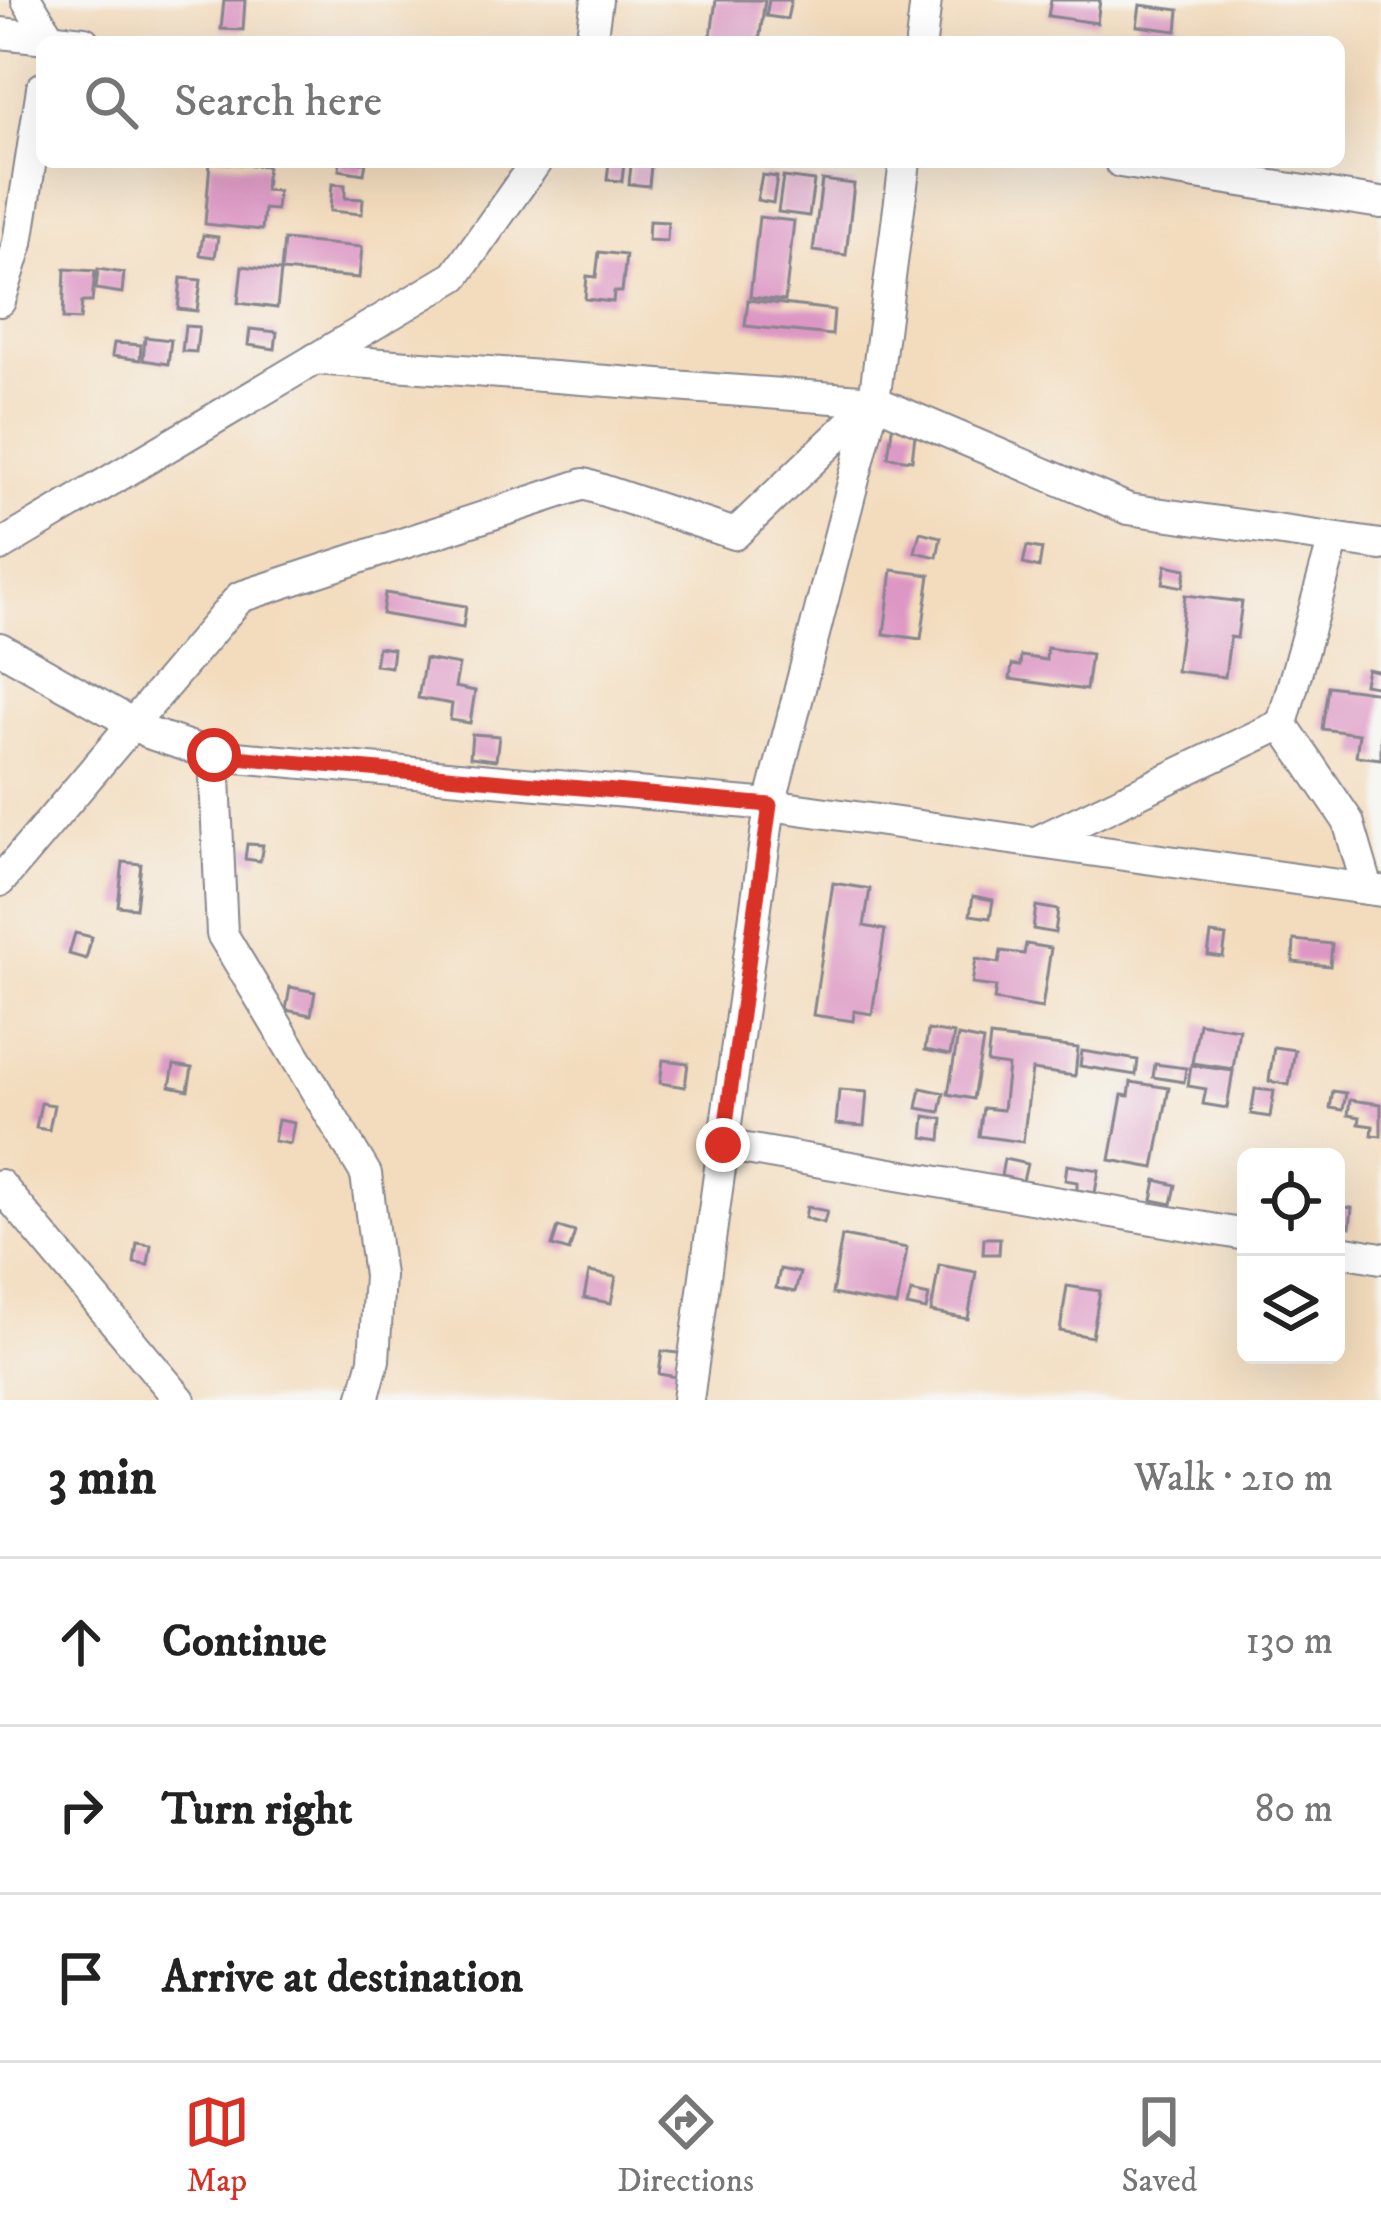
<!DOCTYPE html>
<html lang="en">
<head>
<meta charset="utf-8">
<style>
	:root { --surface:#fff; --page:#f6f6f6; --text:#222; --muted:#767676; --line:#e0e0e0; --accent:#d93025 }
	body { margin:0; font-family:"IM FELL DW Pica",serif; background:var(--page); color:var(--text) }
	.controls { position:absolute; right:36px; bottom:36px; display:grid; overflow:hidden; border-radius:18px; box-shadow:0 12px 48px #0002 }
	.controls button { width:108px; height:108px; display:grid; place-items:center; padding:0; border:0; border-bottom:3px solid var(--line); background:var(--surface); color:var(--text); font:60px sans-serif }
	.stop { position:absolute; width:36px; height:36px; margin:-27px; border:9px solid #d93025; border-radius:50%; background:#fff }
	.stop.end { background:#d93025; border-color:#fff; box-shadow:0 3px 12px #0008 }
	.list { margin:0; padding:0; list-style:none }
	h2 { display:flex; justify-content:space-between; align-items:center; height:156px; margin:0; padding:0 48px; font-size:51px }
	h2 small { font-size:39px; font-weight:400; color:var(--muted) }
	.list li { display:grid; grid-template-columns:78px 1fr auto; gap:36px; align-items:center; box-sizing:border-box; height:168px; padding:0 48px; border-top:3px solid var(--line) }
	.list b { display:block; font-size:45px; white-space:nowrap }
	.list em { font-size:39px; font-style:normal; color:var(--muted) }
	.icon { flex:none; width:66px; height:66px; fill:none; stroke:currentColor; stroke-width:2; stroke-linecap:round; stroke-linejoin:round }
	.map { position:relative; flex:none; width:1381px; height:1400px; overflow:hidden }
	.search { position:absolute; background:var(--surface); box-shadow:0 12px 48px #0002; left:36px; right:36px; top:36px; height:132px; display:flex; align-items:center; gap:30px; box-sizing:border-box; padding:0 42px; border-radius:18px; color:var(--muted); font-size:45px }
	.sheet { height:660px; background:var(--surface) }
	nav { display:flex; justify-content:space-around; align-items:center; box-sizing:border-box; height:168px; border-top:3px solid var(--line); background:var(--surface); font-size:33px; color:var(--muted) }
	nav a { display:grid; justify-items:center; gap:6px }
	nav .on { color:var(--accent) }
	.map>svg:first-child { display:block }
	.building { fill:#dd97c4 }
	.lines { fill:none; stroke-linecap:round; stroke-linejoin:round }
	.minor-casing { stroke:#87868e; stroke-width:34 }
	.minor { stroke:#fff; stroke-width:30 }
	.route { stroke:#d93025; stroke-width:15 }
</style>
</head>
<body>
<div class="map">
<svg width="1381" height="1400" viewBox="0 0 1381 1400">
	<rect width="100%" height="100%" fill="#f6f6f2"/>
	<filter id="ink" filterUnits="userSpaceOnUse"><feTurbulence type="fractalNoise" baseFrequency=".00833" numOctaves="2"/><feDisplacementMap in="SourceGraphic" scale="24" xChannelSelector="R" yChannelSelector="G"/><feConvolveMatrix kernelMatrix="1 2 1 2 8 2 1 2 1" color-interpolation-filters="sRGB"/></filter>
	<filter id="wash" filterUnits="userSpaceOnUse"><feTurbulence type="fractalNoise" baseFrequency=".004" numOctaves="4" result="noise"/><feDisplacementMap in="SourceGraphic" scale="48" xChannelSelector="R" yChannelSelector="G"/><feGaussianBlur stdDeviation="2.7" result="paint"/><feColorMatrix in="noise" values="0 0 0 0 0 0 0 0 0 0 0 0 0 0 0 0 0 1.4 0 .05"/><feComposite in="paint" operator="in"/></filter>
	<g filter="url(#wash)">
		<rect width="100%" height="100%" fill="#f3dcbd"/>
		<g id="blocks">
			<g class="building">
				<polygon points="224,0 245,0 243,30 221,29"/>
				<polygon points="716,0 765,0 759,42 710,42"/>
				<polygon points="769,0 791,0 787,19 766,16"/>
				<polygon points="1051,0 1100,0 1097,23 1048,16"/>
				<polygon points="1140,5 1179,10 1177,31 1137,26"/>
				<polygon points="210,162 267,166 265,190 278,191 276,210 264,209 262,230 205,224"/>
				<polygon points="340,162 366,162 364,174 339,170"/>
				<polygon points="609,162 624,162 622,181 607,180"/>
				<polygon points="631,165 651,166 649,186 629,184"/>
				<polygon points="762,175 777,177 773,203 757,200"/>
				<polygon points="783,177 814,181 809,216 778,212"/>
				<polygon points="822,180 854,184 846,255 813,251"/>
				<polygon points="332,184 345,185 345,198 363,199 362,214 330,211"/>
				<polygon points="759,217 794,221 785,301 750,297"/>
				<polygon points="649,221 668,222 667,241 648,240"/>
				<polygon points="203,235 218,237 215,257 200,255"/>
				<polygon points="284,240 362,247 359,278 281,271"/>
				<polygon points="599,252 626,255 622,292 614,292 613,302 585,299 587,276 596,277"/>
				<polygon points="242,266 281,271 277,308 238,303"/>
				<polygon points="65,269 95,271 92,302 82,302 80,320 63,319"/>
				<polygon points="98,269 124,273 122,293 96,289"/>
				<polygon points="181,278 201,280 197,311 178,309"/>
				<polygon points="748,300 834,310 832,335 745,326"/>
				<polygon points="185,326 199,327 196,352 182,351"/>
				<polygon points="250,329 277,332 275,349 248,345"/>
				<polygon points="145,337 171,340 168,364 143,360"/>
				<polygon points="114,343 141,345 140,360 112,356"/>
				<polygon points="893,422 916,426 912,460 888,457"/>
				<polygon points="920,532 941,537 937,557 915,552"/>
				<polygon points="1027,546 1042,549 1039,568 1023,564"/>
				<polygon points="1166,565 1186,569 1183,587 1163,583"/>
				<polygon points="892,570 930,575 921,639 884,634"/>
				<polygon points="385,593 466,606 463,628 382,614"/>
				<polygon points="1185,595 1242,602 1237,638 1230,637 1225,677 1176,671"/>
				<polygon points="378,647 393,649 391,667 375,665"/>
				<polygon points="1047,648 1091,654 1086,690 1010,679 1012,665 1020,666 1021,656 1046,660"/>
				<polygon points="425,659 459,665 455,687 475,691 470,723 450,720 452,704 418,698"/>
				<polygon points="1367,669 1381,672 1381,687 1364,684"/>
				<polygon points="1328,686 1381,693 1381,759 1356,756 1359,734 1322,729"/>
				<polygon points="472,734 499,736 496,760 470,757"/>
				<polygon points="247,844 263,845 260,861 245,859"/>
				<polygon points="123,862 141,864 136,908 118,906"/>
				<polygon points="833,883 870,889 864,926 885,930 872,1014 854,1011 853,1021 813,1015"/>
				<polygon points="973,896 993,900 990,918 970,915"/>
				<polygon points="1036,906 1058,910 1055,933 1033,929"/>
				<polygon points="75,933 92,937 86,959 69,954"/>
				<polygon points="1211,934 1226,936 1223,957 1208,955"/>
				<polygon points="1294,940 1332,944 1330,966 1293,962"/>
				<polygon points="1026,944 1051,948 1042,1008 994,1000 996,987 972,984 976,959 999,963 1001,951 1024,954"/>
				<polygon points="290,987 315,992 311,1015 286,1010"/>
				<polygon points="1199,1023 1239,1029 1233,1069 1192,1063"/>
				<polygon points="928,1030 954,1034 950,1055 925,1050"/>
				<polygon points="958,1036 983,1041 973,1099 948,1094"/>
				<polygon points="990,1037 1078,1048 1075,1076 1032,1070 1023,1142 979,1136 983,1108 1003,1110 1008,1066 987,1063"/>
				<polygon points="1274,1047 1295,1050 1289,1085 1269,1081"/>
				<polygon points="1082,1051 1138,1060 1136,1075 1080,1066"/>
				<polygon points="663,1060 688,1063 685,1087 660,1083"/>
				<polygon points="1155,1064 1186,1068 1184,1082 1153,1077"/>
				<polygon points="174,1065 192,1068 188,1090 170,1086"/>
				<polygon points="1191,1065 1233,1071 1227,1108 1203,1104 1206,1089 1188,1086"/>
				<polygon points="1131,1082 1169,1088 1154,1168 1110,1160 1122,1095 1129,1096"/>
				<polygon points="921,1088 944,1093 940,1112 917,1108"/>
				<polygon points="1255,1089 1274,1091 1270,1117 1251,1114"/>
				<polygon points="839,1090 867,1092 864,1126 836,1124"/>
				<polygon points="1333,1091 1346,1093 1343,1110 1330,1108"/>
				<polygon points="1350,1100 1381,1104 1381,1136 1372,1135 1373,1126 1359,1124 1360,1117 1348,1115"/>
				<polygon points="41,1103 54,1105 49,1130 36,1128"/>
				<polygon points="925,1116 943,1119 941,1140 923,1137"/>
				<polygon points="278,1120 294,1123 290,1144 274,1141"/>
				<polygon points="1004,1159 1027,1164 1023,1181 1001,1176"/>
				<polygon points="1067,1165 1099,1170 1095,1193 1077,1190 1077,1182 1065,1180"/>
				<polygon points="1156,1180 1176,1185 1172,1204 1152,1200"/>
				<polygon points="1336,1206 1352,1208 1350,1227 1336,1226"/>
				<polygon points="807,1207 827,1211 824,1223 805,1218"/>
				<polygon points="558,1227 575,1232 569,1251 552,1246"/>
				<polygon points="842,1236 907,1248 897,1306 832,1294"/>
				<polygon points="984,1238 1000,1238 999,1254 983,1254"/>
				<polygon points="137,1243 151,1245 148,1265 134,1263"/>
				<polygon points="939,1265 976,1272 968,1319 931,1312"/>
				<polygon points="780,1269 800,1273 795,1292 776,1288"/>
				<polygon points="589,1272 616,1277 611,1303 584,1298"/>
				<polygon points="1067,1286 1100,1291 1092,1337 1060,1331"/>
				<polygon points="911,1292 929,1296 926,1310 907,1306"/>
				<polygon points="662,1351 685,1354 682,1378 659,1374"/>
			</g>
		</g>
	</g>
	<g filter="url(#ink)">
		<use href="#blocks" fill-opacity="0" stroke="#87868e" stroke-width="3"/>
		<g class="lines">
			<defs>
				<g id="minor">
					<polyline points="27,0 50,38"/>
					<polyline points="0,33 84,42"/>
					<polyline points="591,42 597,0"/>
					<polyline points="921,42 926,0"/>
					<polyline points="1120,162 1381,203"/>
					<polyline points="0,301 18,243 42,88"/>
					<polyline points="315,359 874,401 1128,509 1381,545"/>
					<polyline points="0,546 455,276 536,162"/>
					<polyline points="0,648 151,734 214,755 770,805 1381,891"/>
					<polyline points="1282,724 1348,821 1368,889"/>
					<polyline points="214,755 222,934 366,1174 379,1276 374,1360 363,1400"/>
					<polyline points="1036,842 1282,724 1333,542"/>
					<polyline points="0,881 240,597 584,484 735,534 874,401 905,162"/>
					<polyline points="723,1145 1246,1235"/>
					<polyline points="0,1185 180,1400"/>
					<polyline points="1336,1250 1381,1258"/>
					<polyline points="688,1400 770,805 873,405"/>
				</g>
			</defs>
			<use href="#minor" class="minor-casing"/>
			<use href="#minor" class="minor"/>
		</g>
	</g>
	<g class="lines" filter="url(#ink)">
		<polyline class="route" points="214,755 770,805 723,1145"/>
	</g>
</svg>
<div class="controls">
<button><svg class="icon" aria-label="locate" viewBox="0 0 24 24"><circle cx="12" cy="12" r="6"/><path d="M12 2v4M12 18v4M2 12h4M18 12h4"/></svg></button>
<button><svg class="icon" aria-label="layers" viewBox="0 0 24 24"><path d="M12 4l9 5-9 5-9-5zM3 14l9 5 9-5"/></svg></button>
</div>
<div class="stop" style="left:214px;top:755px"></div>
<div class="stop end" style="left:723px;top:1145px"></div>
<div class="search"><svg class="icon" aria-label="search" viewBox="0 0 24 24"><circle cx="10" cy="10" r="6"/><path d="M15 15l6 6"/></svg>Search here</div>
</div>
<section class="sheet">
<h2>3 min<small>Walk · 210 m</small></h2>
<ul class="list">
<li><svg class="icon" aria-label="ahead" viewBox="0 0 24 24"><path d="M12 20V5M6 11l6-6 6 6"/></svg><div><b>Continue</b></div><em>130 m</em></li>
<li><svg class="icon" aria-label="right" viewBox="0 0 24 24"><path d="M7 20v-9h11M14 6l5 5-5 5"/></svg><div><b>Turn right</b></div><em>80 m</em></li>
<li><svg class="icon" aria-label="arrive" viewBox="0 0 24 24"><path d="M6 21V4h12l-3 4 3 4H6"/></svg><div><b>Arrive at destination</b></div></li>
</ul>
</section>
<nav>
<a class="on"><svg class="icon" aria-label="map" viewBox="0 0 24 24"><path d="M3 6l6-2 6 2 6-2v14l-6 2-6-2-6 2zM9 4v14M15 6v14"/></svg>Map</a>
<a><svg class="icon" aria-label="directions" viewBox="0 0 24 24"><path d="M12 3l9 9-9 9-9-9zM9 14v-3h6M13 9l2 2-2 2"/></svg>Directions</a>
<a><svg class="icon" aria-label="saved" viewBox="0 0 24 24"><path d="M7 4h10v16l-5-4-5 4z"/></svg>Saved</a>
</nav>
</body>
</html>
